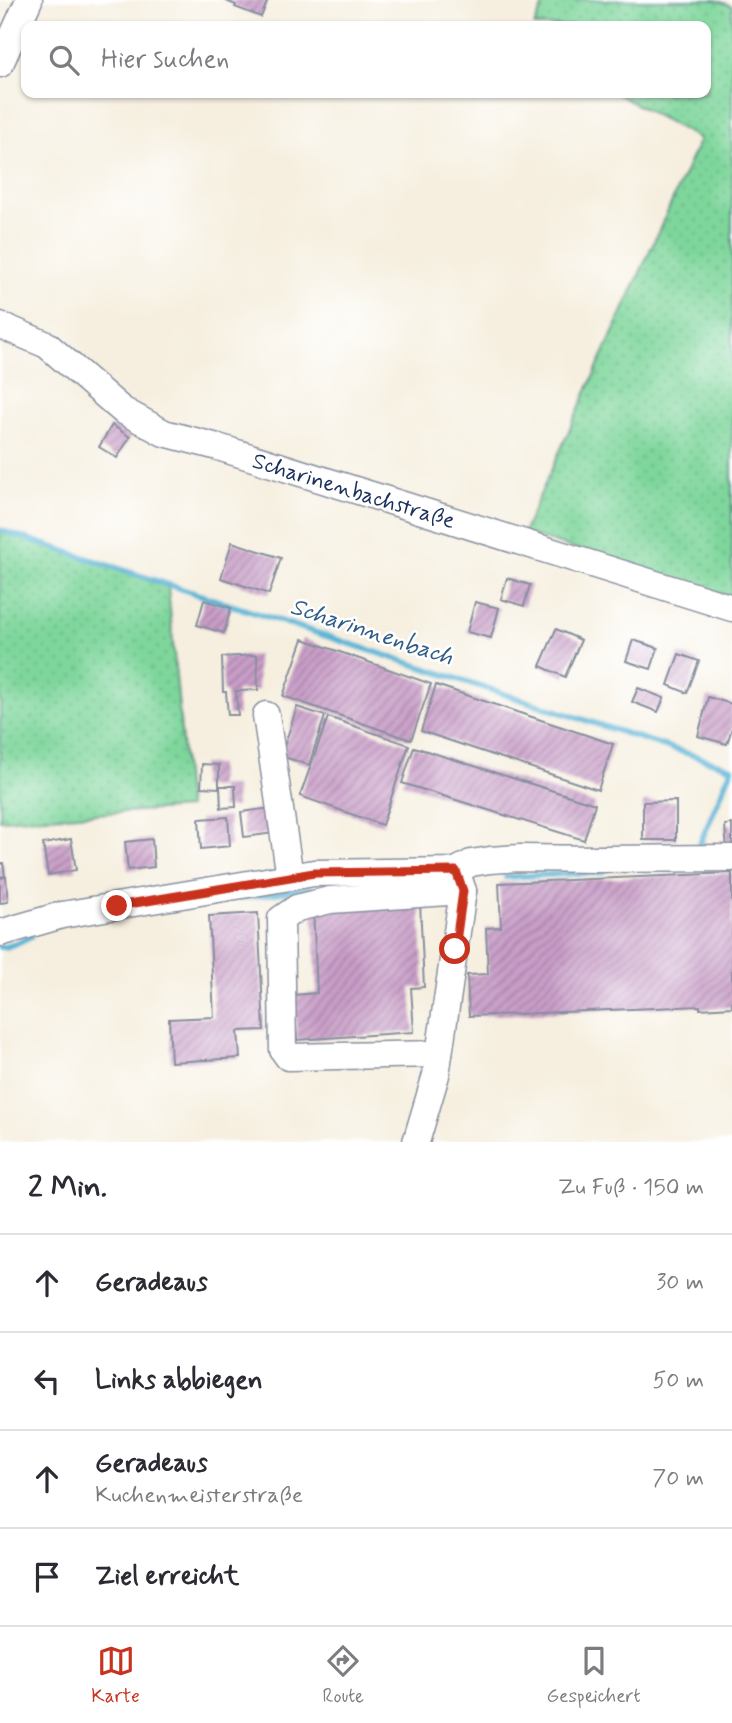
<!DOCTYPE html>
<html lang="de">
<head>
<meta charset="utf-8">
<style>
	:root { --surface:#fff; --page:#f2f2f3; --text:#2b2b33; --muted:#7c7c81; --line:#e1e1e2; --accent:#c8321e }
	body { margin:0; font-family:Mynerve,sans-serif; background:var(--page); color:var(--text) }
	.stop { position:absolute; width:21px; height:21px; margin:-16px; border:5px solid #c8321e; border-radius:50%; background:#fff }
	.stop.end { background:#c8321e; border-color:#fff; box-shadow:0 2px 7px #0008 }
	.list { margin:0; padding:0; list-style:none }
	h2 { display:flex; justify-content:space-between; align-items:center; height:91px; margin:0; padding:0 28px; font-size:30px }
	h2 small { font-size:23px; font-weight:400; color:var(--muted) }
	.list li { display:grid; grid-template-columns:46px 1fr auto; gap:21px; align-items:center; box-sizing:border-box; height:98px; padding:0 28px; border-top:2px solid var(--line) }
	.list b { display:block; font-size:26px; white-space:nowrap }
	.list p { margin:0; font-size:23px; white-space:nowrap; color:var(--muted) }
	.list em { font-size:23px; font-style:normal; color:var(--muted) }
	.icon { flex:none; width:38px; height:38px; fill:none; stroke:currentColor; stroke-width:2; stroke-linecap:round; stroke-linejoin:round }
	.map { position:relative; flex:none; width:732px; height:1142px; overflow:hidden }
	.search { position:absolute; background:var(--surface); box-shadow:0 2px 5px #0004; left:21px; right:21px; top:21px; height:77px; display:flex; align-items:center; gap:18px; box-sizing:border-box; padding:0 24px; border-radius:14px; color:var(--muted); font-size:26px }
	.sheet { height:483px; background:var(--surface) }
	nav { display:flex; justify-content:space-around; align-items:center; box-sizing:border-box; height:98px; border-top:2px solid var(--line); background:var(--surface); font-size:19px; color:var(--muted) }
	nav a { display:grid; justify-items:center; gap:4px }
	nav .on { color:var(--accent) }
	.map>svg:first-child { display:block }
	.grass { fill:url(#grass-dots); stroke:#4c827c; stroke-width:2 }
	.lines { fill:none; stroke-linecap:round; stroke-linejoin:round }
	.stream { stroke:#57b3d5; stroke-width:6 }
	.building { fill:url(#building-hatch) }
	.minor-casing { stroke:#888f9e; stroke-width:29 }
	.minor { stroke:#fff; stroke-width:26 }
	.route { stroke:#c8321e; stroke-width:9 }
	.labels { text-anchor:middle; stroke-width:5; stroke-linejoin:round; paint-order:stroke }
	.street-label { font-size:23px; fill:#1b2f5e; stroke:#fff }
	.water-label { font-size:24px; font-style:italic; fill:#305d88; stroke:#fff }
</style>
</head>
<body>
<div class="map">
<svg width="732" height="1142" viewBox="0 0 732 1142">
	<defs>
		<pattern id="grass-dots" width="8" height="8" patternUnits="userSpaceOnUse" patternTransform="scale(1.75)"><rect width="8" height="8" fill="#7ed69b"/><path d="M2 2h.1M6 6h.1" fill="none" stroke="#6cb888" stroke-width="1.8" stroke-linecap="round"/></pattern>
		<pattern id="building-hatch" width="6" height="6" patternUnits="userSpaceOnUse" patternTransform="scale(1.75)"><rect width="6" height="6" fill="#c99dc7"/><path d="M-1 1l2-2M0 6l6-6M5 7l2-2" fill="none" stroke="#a280a5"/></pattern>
	</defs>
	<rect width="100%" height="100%" fill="#fff"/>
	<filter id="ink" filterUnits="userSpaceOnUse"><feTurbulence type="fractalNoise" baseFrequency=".0143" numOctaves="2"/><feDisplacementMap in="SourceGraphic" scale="14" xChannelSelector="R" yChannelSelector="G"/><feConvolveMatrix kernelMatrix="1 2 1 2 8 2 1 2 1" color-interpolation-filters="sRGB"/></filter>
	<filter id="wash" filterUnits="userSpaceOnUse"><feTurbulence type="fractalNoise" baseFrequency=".00686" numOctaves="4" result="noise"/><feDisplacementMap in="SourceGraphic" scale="28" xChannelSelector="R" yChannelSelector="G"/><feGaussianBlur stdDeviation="1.57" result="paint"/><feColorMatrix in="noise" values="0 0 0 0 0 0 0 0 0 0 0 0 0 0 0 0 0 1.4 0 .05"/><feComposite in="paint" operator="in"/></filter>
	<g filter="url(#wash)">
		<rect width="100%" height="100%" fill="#f6efdf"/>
		<g class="grass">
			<polygon points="545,0 716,0 732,6 732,597 523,533 700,139 615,93 706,93 706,26 534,26"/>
			<polygon points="0,531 168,587 188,808 0,820"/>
		</g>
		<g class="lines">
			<g class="stream">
				<polyline points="0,530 732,768"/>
				<polyline points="695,851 699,846 732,768"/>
				<polyline points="506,877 602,872"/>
				<polyline points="240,898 310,888"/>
				<polyline points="0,947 6,947 31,937"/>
			</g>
		</g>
		<g id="blocks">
			<g class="building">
				<polygon points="224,0 268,0 261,17 235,7 236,5"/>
				<polygon points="112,425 130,437 117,458 99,447"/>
				<polygon points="232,542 281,558 269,594 221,578"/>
				<polygon points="507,578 530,585 524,606 501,599"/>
				<polygon points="204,600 231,608 224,633 197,625"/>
				<polygon points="475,602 499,608 491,638 467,632"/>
				<polygon points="556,629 581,640 565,677 540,666"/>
				<polygon points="303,639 431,684 411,740 283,696"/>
				<polygon points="633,640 658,648 651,669 626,661"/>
				<polygon points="679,654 699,661 687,693 668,685"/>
				<polygon points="257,655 258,690 236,691 238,715 228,715 226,692 223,692 222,657"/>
				<polygon points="436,685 613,744 598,790 421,731"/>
				<polygon points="638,688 664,698 658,712 632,702"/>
				<polygon points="708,697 732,704 732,728 727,744 698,736"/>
				<polygon points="297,707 325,716 309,765 281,756"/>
				<polygon points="328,717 409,745 382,825 300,796"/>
				<polygon points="414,747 595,804 584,840 402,783"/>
				<polygon points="202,764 219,765 219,788 201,787"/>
				<polygon points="220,786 235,786 236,807 221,808"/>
				<polygon points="676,801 676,840 643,840 643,802"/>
				<polygon points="272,808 275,833 244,837 241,812"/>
				<polygon points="228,817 230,846 201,849 199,819"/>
				<polygon points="732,824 732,850 727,851 725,825"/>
				<polygon points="71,839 76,870 48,875 43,844"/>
				<polygon points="152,839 154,867 128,870 125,842"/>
				<polygon points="0,863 3,863 5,876 0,877"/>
				<polygon points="732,873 732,1007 700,1009 700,1006 469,1016 467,975 488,974 486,928 501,927 499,883"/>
				<polygon points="6,877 8,902 0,903 0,878"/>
				<polygon points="420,903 424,987 411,988 414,1032 297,1040 294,995 317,993 313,908"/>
				<polygon points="258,913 264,1030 238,1031 240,1058 171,1062 169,1019 214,1017 209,916"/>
			</g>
		</g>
	</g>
	<g filter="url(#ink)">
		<use href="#blocks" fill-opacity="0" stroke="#888f9e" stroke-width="2"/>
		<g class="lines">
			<defs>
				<g id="minor">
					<polyline points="0,64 29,0"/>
					<polyline points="0,325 47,345 122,410 164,433 218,447 732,608"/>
					<polyline points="266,715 290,877"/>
					<polyline points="0,933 62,915 314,873 456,871 471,863 490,860 520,858 599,859 732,858"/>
					<polyline points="439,1054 288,1057 283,1050 281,919 297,908 330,900 463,891"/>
					<polyline points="416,1142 436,1075 463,891 458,876"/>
				</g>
			</defs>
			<use href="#minor" class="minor-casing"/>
			<use href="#minor" class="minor"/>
		</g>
	</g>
	<g class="lines" filter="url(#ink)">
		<polyline class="route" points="117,906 314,873 456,871 463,891 455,949"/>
	</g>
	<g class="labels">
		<g class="street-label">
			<text transform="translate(354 490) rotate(17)" y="8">Scharinenbachstraße</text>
		</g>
		<g class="water-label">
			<text transform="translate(372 631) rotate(18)" y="8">Scharinnenbach</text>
		</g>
	</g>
</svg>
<div class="stop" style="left:455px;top:949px"></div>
<div class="stop end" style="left:117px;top:906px"></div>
<div class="search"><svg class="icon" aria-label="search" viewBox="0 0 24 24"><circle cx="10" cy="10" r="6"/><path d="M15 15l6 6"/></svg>Hier suchen</div>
</div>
<section class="sheet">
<h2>2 Min.<small>Zu Fuß · 150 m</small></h2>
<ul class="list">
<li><svg class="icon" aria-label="ahead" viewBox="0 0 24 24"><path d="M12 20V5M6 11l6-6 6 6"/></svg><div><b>Geradeaus</b></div><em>30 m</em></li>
<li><svg class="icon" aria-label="left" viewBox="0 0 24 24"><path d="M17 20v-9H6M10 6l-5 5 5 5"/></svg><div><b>Links abbiegen</b></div><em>50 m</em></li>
<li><svg class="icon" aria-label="ahead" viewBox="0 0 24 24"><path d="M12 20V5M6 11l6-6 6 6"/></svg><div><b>Geradeaus</b><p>Kuchenmeisterstraße</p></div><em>70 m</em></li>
<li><svg class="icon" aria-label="arrive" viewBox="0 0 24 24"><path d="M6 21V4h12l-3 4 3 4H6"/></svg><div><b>Ziel erreicht</b></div></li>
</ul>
</section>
<nav>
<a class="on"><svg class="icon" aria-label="map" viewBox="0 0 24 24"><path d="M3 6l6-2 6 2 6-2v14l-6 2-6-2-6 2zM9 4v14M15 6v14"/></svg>Karte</a>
<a><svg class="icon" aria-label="directions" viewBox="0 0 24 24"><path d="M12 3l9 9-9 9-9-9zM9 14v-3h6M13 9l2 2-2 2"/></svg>Route</a>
<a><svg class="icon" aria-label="saved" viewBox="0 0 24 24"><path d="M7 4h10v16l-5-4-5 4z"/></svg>Gespeichert</a>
</nav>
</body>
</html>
